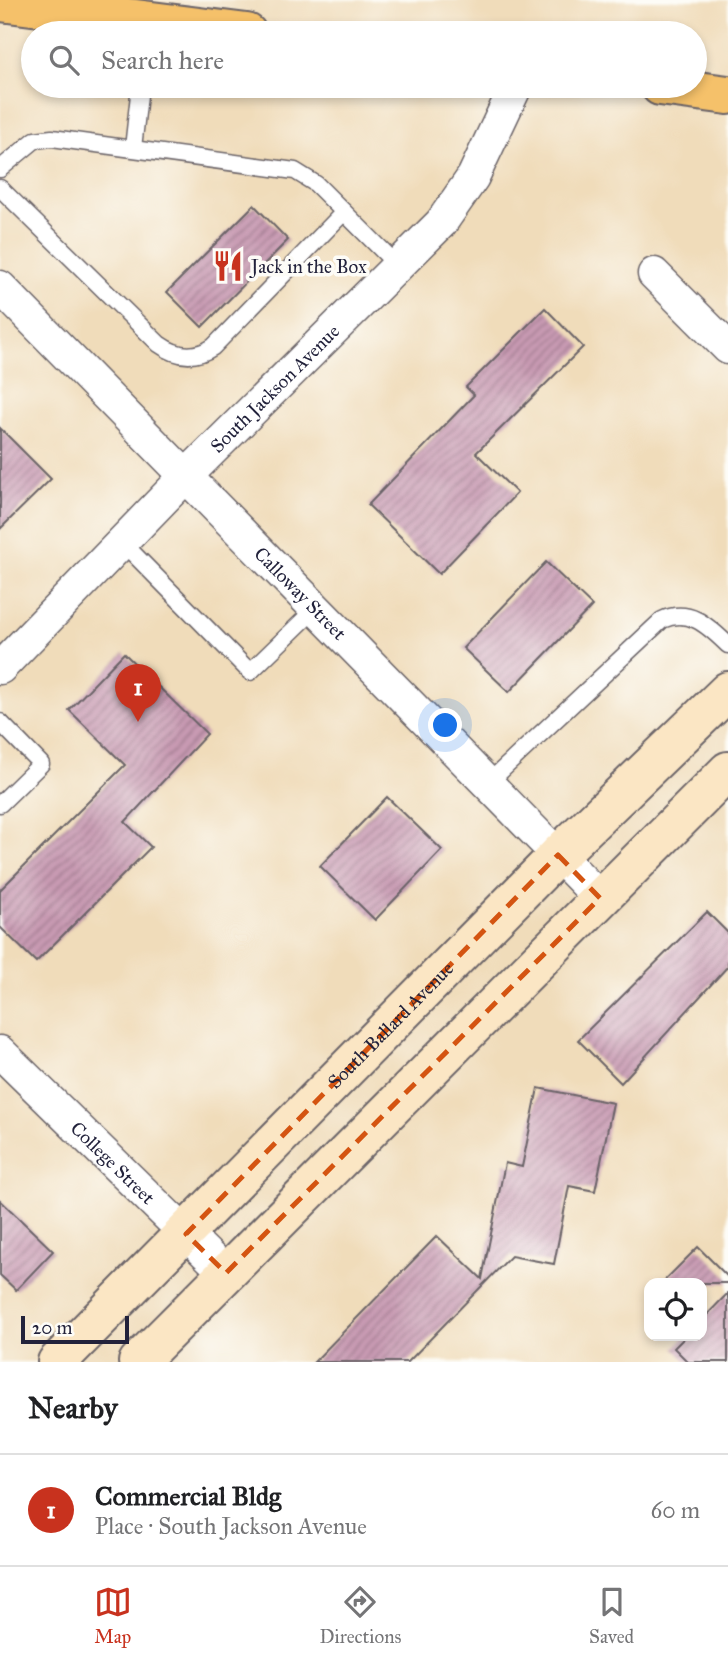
<!DOCTYPE html>
<html lang="en">
<head>
<meta charset="utf-8">
<style>
	:root { --surface:#fff; --page:#f2f2f2; --text:#202124; --muted:#757577; --line:#e0e0e0; --accent:#c8321e }
	body { margin:0; font-family:"IM FELL Great Primer",serif; background:var(--page); color:var(--text) }
	.controls { position:absolute; right:21px; bottom:21px; display:grid; overflow:hidden; border-radius:14px; box-shadow:0 4px 10px #0003 }
	.controls button { width:63px; height:63px; display:grid; place-items:center; padding:0; border:0; border-bottom:2px solid var(--line); background:var(--surface); color:var(--text); font:35px sans-serif }
	.scale { position:absolute; left:21px; bottom:18px; width:108px; box-sizing:border-box; padding-left:7px; border:4px solid #22223b; border-top:0; font-size:19px; line-height:24px; white-space:nowrap; color:#22223b; -webkit-text-stroke:5px #fdfcf7; paint-order:stroke }
	.you { position:absolute; left:446px; top:726px; width:24px; height:24px; margin:-18px; border:5px solid #fff; border-radius:50%; background:#1a73e8; box-shadow:0 0 0 10px #1a73e833 }
	.badge { display:grid; place-items:center; width:46px; height:46px; border-radius:50%; background:var(--accent); color:#fff; font-size:23px; font-weight:700 }
	.pin { position:absolute; translate:-50% -58px; filter:drop-shadow(0 2px 4px #0008) }
	.pin::after { content:''; position:absolute; top:37px; width:24px; height:21px; background:inherit; clip-path:polygon(0 0,100% 0,50% 100%) }
	.list { margin:0; padding:0; list-style:none }
	h2 { display:flex; justify-content:space-between; align-items:center; height:91px; margin:0; padding:0 28px; font-size:30px }
	h2 small { font-size:23px; font-weight:400; color:var(--muted) }
	.list li { display:grid; grid-template-columns:46px 1fr auto; gap:21px; align-items:center; box-sizing:border-box; height:112px; padding:0 28px; border-top:2px solid var(--line) }
	.list b { display:block; font-size:26px; white-space:nowrap }
	.list p { margin:0; font-size:23px; white-space:nowrap; color:var(--muted) }
	.list em { font-size:23px; font-style:normal; color:var(--muted) }
	.icon { flex:none; width:38px; height:38px; fill:none; stroke:currentColor; stroke-width:2; stroke-linecap:round; stroke-linejoin:round }
	.map { position:relative; flex:none; width:728px; height:1362px; overflow:hidden }
	.search { position:absolute; background:var(--surface); box-shadow:0 4px 10px #0003; left:21px; right:21px; top:21px; height:77px; display:flex; align-items:center; gap:18px; box-sizing:border-box; padding:0 24px; border-radius:38px; color:var(--muted); font-size:26px }
	.sheet { height:203px; background:var(--surface) }
	nav { display:flex; justify-content:space-around; align-items:center; box-sizing:border-box; height:98px; border-top:2px solid var(--line); background:var(--surface); font-size:19px; color:var(--muted) }
	nav a { display:grid; justify-items:center; gap:4px }
	nav .on { color:var(--accent) }
	.map>svg:first-child { display:block }
	.building { fill:url(#building-hatch) }
	.lines { fill:none; stroke-linecap:round; stroke-linejoin:round }
	.lane-casing { stroke:#6a6367; stroke-width:19 }
	.street-casing { stroke:#6a6367; stroke-width:35 }
	.secondary-casing { stroke:#6a6367; stroke-width:42 }
	.primary-casing { stroke:#6a6367; stroke-width:42 }
	.lane { stroke:#fff; stroke-width:16 }
	.street { stroke:#fff; stroke-width:32 }
	.secondary { stroke:#fbe6c4; stroke-width:38 }
	.primary { stroke:#f5c16b; stroke-width:38 }
	.marked { fill:none; stroke:#d45411; stroke-width:5; stroke-dasharray:14 9; stroke-linejoin:round }
	.labels { text-anchor:middle; stroke-width:7; stroke-linejoin:round; paint-order:stroke }
	.poi-label { font-size:19px; fill:#22223b; stroke:#fdfcf7; text-anchor:start }
	.street-label { font-size:19px; fill:#22223b; stroke:#fdfcf7 }
</style>
</head>
<body>
<div class="map">
<svg width="728" height="1362" viewBox="0 0 728 1362">
	<defs>
		<pattern id="building-hatch" width="6" height="6" patternUnits="userSpaceOnUse" patternTransform="scale(1.75)"><rect width="6" height="6" fill="#c89ab2"/><path d="M-1 1l2-2M0 6l6-6M5 7l2-2" fill="none" stroke="#a27d92"/></pattern>
	</defs>
	<rect width="100%" height="100%" fill="#fdfcf7"/>
	<filter id="ink" filterUnits="userSpaceOnUse"><feTurbulence type="fractalNoise" baseFrequency=".0143" numOctaves="2"/><feDisplacementMap in="SourceGraphic" scale="14" xChannelSelector="R" yChannelSelector="G"/><feConvolveMatrix kernelMatrix="1 2 1 2 8 2 1 2 1" color-interpolation-filters="sRGB"/></filter>
	<filter id="wash" filterUnits="userSpaceOnUse"><feTurbulence type="fractalNoise" baseFrequency=".00686" numOctaves="4" result="noise"/><feDisplacementMap in="SourceGraphic" scale="28" xChannelSelector="R" yChannelSelector="G"/><feGaussianBlur stdDeviation="1.57" result="paint"/><feColorMatrix in="noise" values="0 0 0 0 0 0 0 0 0 0 0 0 0 0 0 0 0 1.4 0 .05"/><feComposite in="paint" operator="in"/></filter>
	<g filter="url(#wash)">
		<rect width="100%" height="100%" fill="#f0dcba"/>
		<g id="blocks">
			<g class="building">
				<polygon points="254,205 288,240 202,327 167,292"/>
				<polygon points="545,308 583,347 476,453 517,493 439,574 368,505 474,395 466,387"/>
				<polygon points="0,428 51,479 0,529"/>
				<polygon points="546,562 592,606 509,692 463,648"/>
				<polygon points="124,653 207,734 125,822 151,847 36,962 0,927 0,890 125,765 69,710"/>
				<polygon points="387,797 442,850 375,920 320,866"/>
				<polygon points="707,912 728,933 728,966 621,1083 578,1040"/>
				<polygon points="538,1088 613,1103 595,1191 569,1186 554,1264 511,1256 408,1362 314,1362 437,1236 482,1279 505,1163 522,1167"/>
				<polygon points="0,1200 53,1251 16,1290 0,1275"/>
				<polygon points="698,1247 728,1277 728,1283 662,1283"/>
				<polygon points="728,1293 728,1362 688,1362 674,1348 686,1336 702,1336 702,1320"/>
			</g>
		</g>
	</g>
	<g filter="url(#ink)">
		<use href="#blocks" fill-opacity="0" stroke="#6a6367" stroke-width="2"/>
		<g class="lines">
			<defs>
				<g id="lane">
					<polyline points="133,148 140,86"/>
					<polyline points="0,169 35,140 52,138 295,171 316,184 397,265"/>
					<path d="M0 188 159 344C177 357 195 359 213 347L344 212"/>
					<polyline points="123,543 250,672 315,609"/>
					<polyline points="0,722 41,764 0,804"/>
					<path d="M487 784 662 620C690 607 709 627 728 645"/>
				</g>
				<g id="street">
					<polyline points="654,274 728,348"/>
					<path id="s1" d="M0 287 600 898"/>
					<path id="s2" d="M0 668 186 476 441 223 473 177 516 86"/>
					<path id="s3" d="M0 1052 226 1273"/>
				</g>
				<g id="secondary">
					<path id="s4" d="M57 1362 558 855 728 691"/>
					<polyline points="138,1362 728,771"/>
				</g>
				<g id="primary">
					<polyline points="0,2 247,33"/>
					<polyline points="660,86 728,95"/>
				</g>
			</defs>
			<use href="#lane" class="lane-casing"/>
			<use href="#street" class="street-casing"/>
			<use href="#secondary" class="secondary-casing"/>
			<use href="#primary" class="primary-casing"/>
			<use href="#lane" class="lane"/>
			<use href="#street" class="street"/>
			<use href="#secondary" class="secondary"/>
			<use href="#primary" class="primary"/>
		</g>
	</g>
	<path class="marked" d="M558 855 600 898 226 1273 186 1234Z"/>
	<defs>
		<symbol id="restaurant-bare" viewBox="-9 -9 18 18"><path d="M-5-6h1v4h1v-4h1v4h1v-4h1v5L-1.5 .5V6h-2V.5L-5-1ZM5-6V6H3V1.5H1.5Q1.5-4 5-6Z" fill="#c8321e" stroke="#fdfcf7" stroke-width="2.5" paint-order="stroke"/></symbol>
	</defs>
	<g fill-rule="evenodd">
		<use href="#restaurant-bare" x="206" y="244" width="44" height="44"/>
	</g>
	<g class="labels">
		<g class="poi-label">
			<text x="251" y="273">Jack in the Box</text>
		</g>
		<g class="street-label">
			<text dy="7" stroke="none"><textPath href="#s2" startOffset="392">South Jackson Avenue</textPath></text>
			<text dy="7" stroke="none"><textPath href="#s1" startOffset="429">Calloway Street</textPath></text>
			<text dy="7" stroke="none"><textPath href="#s4" startOffset="474">South Ballard Avenue</textPath></text>
			<text dy="7" stroke="none"><textPath href="#s3" startOffset="158">College Street</textPath></text>
		</g>
	</g>
</svg>
<div class="controls">
<button><svg class="icon" aria-label="locate" viewBox="0 0 24 24"><circle cx="12" cy="12" r="6"/><path d="M12 2v4M12 18v4M2 12h4M18 12h4"/></svg></button>
</div>
<div class="scale">20 m</div>
<div class="you"></div>
<div class="pin badge" style="left:138px;top:722px">1</div>
<div class="search"><svg class="icon" aria-label="search" viewBox="0 0 24 24"><circle cx="10" cy="10" r="6"/><path d="M15 15l6 6"/></svg>Search here</div>
</div>
<section class="sheet">
<h2>Nearby<small></small></h2>
<ul class="list">
<li><span class="badge">1</span><div><b>Commercial Bldg</b><p>Place · South Jackson Avenue</p></div><em>60 m</em></li>
</ul>
</section>
<nav>
<a class="on"><svg class="icon" aria-label="map" viewBox="0 0 24 24"><path d="M3 6l6-2 6 2 6-2v14l-6 2-6-2-6 2zM9 4v14M15 6v14"/></svg>Map</a>
<a><svg class="icon" aria-label="directions" viewBox="0 0 24 24"><path d="M12 3l9 9-9 9-9-9zM9 14v-3h6M13 9l2 2-2 2"/></svg>Directions</a>
<a><svg class="icon" aria-label="saved" viewBox="0 0 24 24"><path d="M7 4h10v16l-5-4-5 4z"/></svg>Saved</a>
</nav>
</body>
</html>
